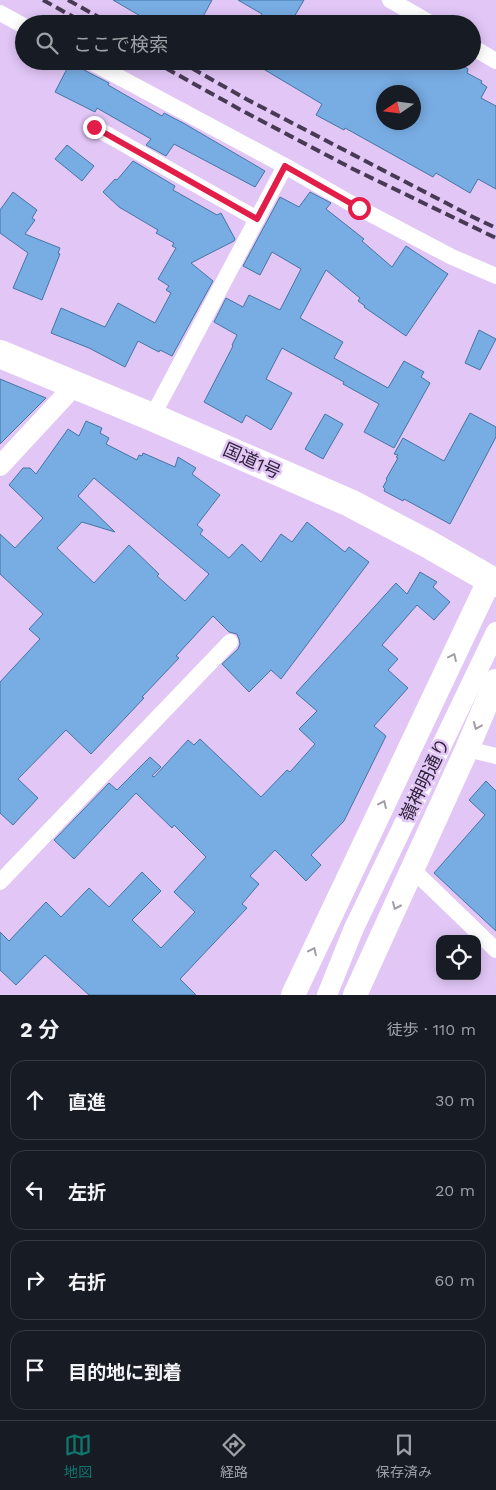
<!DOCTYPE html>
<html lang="ja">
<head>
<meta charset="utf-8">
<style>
	:root { --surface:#171b24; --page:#20242c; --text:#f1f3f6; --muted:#9ea1a6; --line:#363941; --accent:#0f766e }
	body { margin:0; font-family:"Work Sans","Noto Sans JP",sans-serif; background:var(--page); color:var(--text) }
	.controls { position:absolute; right:15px; bottom:15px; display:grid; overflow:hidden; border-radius:10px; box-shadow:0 2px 12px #0003 }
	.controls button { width:45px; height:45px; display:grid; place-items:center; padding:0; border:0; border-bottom:1px solid var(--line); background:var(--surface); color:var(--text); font:25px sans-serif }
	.compass { position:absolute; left:376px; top:85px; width:45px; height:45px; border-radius:50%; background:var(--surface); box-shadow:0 2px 12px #0003; rotate:257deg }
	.stop { position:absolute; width:15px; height:15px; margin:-11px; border:4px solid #e11d48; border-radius:50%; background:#fff }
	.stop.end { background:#e11d48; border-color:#fff; box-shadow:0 1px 5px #0008 }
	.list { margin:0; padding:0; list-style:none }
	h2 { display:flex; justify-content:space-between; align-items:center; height:65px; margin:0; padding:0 20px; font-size:21px }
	h2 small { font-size:16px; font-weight:400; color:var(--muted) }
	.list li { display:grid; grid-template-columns:32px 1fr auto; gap:15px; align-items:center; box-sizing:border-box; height:80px; margin:0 10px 10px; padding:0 10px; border:1px solid var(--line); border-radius:15px }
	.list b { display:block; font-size:19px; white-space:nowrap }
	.list em { font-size:16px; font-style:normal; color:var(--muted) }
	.icon { flex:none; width:28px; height:28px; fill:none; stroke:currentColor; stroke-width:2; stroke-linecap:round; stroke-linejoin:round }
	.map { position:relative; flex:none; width:496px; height:995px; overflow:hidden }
	.search { position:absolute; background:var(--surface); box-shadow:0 2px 12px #0003; left:15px; right:15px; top:15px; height:55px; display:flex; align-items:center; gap:12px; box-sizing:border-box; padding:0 18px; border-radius:28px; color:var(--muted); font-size:19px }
	.sheet { height:425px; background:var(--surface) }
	nav { display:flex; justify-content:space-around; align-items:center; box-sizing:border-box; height:70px; border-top:1px solid var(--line); background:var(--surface); font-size:14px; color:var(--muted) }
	nav a { display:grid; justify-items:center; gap:2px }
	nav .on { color:var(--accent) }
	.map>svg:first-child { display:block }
	.building { fill:#78ade4; stroke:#4674a3; fill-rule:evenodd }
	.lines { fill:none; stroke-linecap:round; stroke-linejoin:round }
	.minor { stroke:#fff; stroke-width:16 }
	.tertiary { stroke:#fff; stroke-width:20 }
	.secondary { stroke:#fff; stroke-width:24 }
	.trunk { stroke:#fff; stroke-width:28 }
	.rail { stroke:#483954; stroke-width:4; stroke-dasharray:10 5; stroke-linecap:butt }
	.oneway { stroke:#a29ca6 }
	.route { stroke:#e11d48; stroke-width:6 }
	.labels { text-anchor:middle; stroke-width:5; stroke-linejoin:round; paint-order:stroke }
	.street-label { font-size:18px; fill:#30233a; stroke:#e1c6f6 }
</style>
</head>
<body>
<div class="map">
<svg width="496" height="995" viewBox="0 0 496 995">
	<rect width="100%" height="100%" fill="#e1c6f6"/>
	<g class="building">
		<polygon points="113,0 212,0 199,24 154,24"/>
		<polygon points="238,0 304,0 290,24 257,24 262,14"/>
		<polygon points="71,61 79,62 84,70 109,83 108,85 162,116 164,113 185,124 265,171 255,187 174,144 166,156 146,145 151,139 97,108 95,112 55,92"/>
		<path d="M250 61H456L468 69 467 73 482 81 481 83 487 87 481 98 496 106V189L478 179 470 193 436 173 433 177 345 128 344 130 316 115 322 104ZM384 92H414V122H384Z"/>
		<polygon points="67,145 94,166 82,181 55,159"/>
		<polygon points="133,161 175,186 173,190 217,215 221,213 235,239 234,241 191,263 213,281 172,356 160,350 159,352 138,341 125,367 89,348 51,333 61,308 105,327 118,303 155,323 171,293 166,290 169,286 158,279 176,248 172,246 174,243 156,233 158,230 119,207 103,192 115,179 117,180"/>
		<polygon points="13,192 37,210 32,218 35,220 25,234 60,248 58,253 60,254 42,300 13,288 28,253 0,233 0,210"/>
		<polygon points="310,192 331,203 326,209 364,239 362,241 392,267 406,246 448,274 406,336 364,307 365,306 358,301 360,298 326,270 300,318 343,342 334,358 388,388 404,361 424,372 421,377 430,383 394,448 364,432 379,404 343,384 344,382 282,348 266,379 292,393 271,430 246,415 242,423 204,402 233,346 232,345 237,335 214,322 226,298 243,307 249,295 280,310 301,269 272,252 260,275 243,266 280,197 299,207"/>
		<polygon points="479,330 496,339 480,370 465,363"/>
		<polygon points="0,379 46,398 0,444"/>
		<polygon points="470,413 496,427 496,437 450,524 404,499 403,501 384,491 385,489 383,487 387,480 386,479 398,458 396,457 398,455 394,454 403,438 444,461"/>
		<polygon points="325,414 343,424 323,459 305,449"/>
		<path d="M86 421 102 428 100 433 109 438 106 444 137 460 139 455 142 456 143 453 175 467 178 457 196 468 192 474 220 495 197 525 203 530 200 534 229 558 242 544 261 562 281 534 292 542 307 522 345 552 349 547 369 562 281 679 271 670 249 692 222 664 238 649 240 644 239 639 237 634 229 632 213 616 176 656 179 658 142 697 144 698 91 754 66 730 18 779 38 798 13 825 0 813V682L40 639 29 629 43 614 0 574V534L15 548 43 518 9 485 23 468H30L36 474 68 429 79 436ZM94 478 209 574 185 601 157 576 159 574 129 545 94 583 57 548 82 522 115 532 78 496Z"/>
		<polygon points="420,572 437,582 433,587 450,602 434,620 417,605 382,645 398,659 388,670 408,688 374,726 386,736 344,821 311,855 321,865 306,881 275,850 250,876 259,884 242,904 247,908 180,979 196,995 89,995 45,955 16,985 0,970 0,932 9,941 46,902 61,917 89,888 109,907 142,872 161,891 132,920 161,948 195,912 174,892 206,857 174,825 172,828 136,793 74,859 54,840 109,783 117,790 150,757 161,767 152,776 154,777 188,740 194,745 200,739 261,797 287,770 290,772 315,744 299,729 317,711 296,693 396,583 407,594"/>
		<polygon points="486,781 496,791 496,931 434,873 485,815 469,800"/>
	</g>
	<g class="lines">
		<g class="minor">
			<polyline points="390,0 432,24"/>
			<polyline points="0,13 24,26"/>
			<polyline points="472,47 496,61"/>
			<polyline points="89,61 285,166 359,208 452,257 496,276"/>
			<polyline points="94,127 257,219"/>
			<polyline points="152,417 285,166"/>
			<polyline points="467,749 496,756"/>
			<polyline points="412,869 496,950"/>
			<polyline points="0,882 230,642"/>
		</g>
		<g class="tertiary">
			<polyline points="0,466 76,384"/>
			<polyline points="327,995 354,928 496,632"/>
		</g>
		<g class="secondary">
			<polyline points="293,995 490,579"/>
			<polyline points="355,995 467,749 496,681"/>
		</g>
		<polyline class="trunk" points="0,354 152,417 350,503 428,544 496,583"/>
		<g class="rail">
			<polyline points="43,0 86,24"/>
			<polyline points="68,0 111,24"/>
			<polyline points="153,61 241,110 353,169 496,238"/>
			<polyline points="179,61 248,100 473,217 496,228"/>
		</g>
	</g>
	<defs><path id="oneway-chevron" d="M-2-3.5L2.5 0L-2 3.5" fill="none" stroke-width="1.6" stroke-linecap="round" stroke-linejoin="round" transform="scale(1.25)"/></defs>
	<g class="oneway">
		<use href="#oneway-chevron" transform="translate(453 657) rotate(-65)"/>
		<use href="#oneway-chevron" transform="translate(477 726) rotate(113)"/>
		<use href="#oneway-chevron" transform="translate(383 804) rotate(-65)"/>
		<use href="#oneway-chevron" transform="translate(396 906) rotate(114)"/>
		<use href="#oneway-chevron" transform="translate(313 951) rotate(-65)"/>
	</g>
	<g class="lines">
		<polyline class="route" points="94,127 257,219 285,166 359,208"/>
	</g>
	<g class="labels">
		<g class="street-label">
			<text transform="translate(252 461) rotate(24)" y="6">国道1号</text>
			<text transform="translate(425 780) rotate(-64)" y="6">嶺神明通り</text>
		</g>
	</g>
</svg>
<div class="controls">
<button><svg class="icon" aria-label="locate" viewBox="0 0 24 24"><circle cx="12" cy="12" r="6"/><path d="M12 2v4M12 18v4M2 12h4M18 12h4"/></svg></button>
</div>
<svg class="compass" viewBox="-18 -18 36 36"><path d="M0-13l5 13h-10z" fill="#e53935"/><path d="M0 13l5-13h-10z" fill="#9ea1a6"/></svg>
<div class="stop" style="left:359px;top:208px"></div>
<div class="stop end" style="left:94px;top:127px"></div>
<div class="search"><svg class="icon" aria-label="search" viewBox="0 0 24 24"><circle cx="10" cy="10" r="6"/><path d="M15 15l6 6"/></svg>ここで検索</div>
</div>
<section class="sheet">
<h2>2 分<small>徒歩 · 110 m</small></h2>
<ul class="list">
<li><svg class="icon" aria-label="ahead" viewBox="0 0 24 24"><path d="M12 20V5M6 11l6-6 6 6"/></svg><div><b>直進</b></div><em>30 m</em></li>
<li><svg class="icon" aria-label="left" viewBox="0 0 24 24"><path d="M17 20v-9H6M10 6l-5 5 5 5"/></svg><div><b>左折</b></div><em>20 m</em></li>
<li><svg class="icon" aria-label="right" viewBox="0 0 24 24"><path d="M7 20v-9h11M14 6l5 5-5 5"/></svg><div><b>右折</b></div><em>60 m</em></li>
<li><svg class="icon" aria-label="arrive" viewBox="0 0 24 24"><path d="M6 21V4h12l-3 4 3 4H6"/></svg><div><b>目的地に到着</b></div></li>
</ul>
</section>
<nav>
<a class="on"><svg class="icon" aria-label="map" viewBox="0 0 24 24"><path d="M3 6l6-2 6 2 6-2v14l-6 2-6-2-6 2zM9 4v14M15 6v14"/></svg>地図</a>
<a><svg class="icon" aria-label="directions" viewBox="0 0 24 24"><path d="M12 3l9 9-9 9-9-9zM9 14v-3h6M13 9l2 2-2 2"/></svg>経路</a>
<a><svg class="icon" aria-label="saved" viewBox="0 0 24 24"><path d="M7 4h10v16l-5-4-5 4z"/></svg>保存済み</a>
</nav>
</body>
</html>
